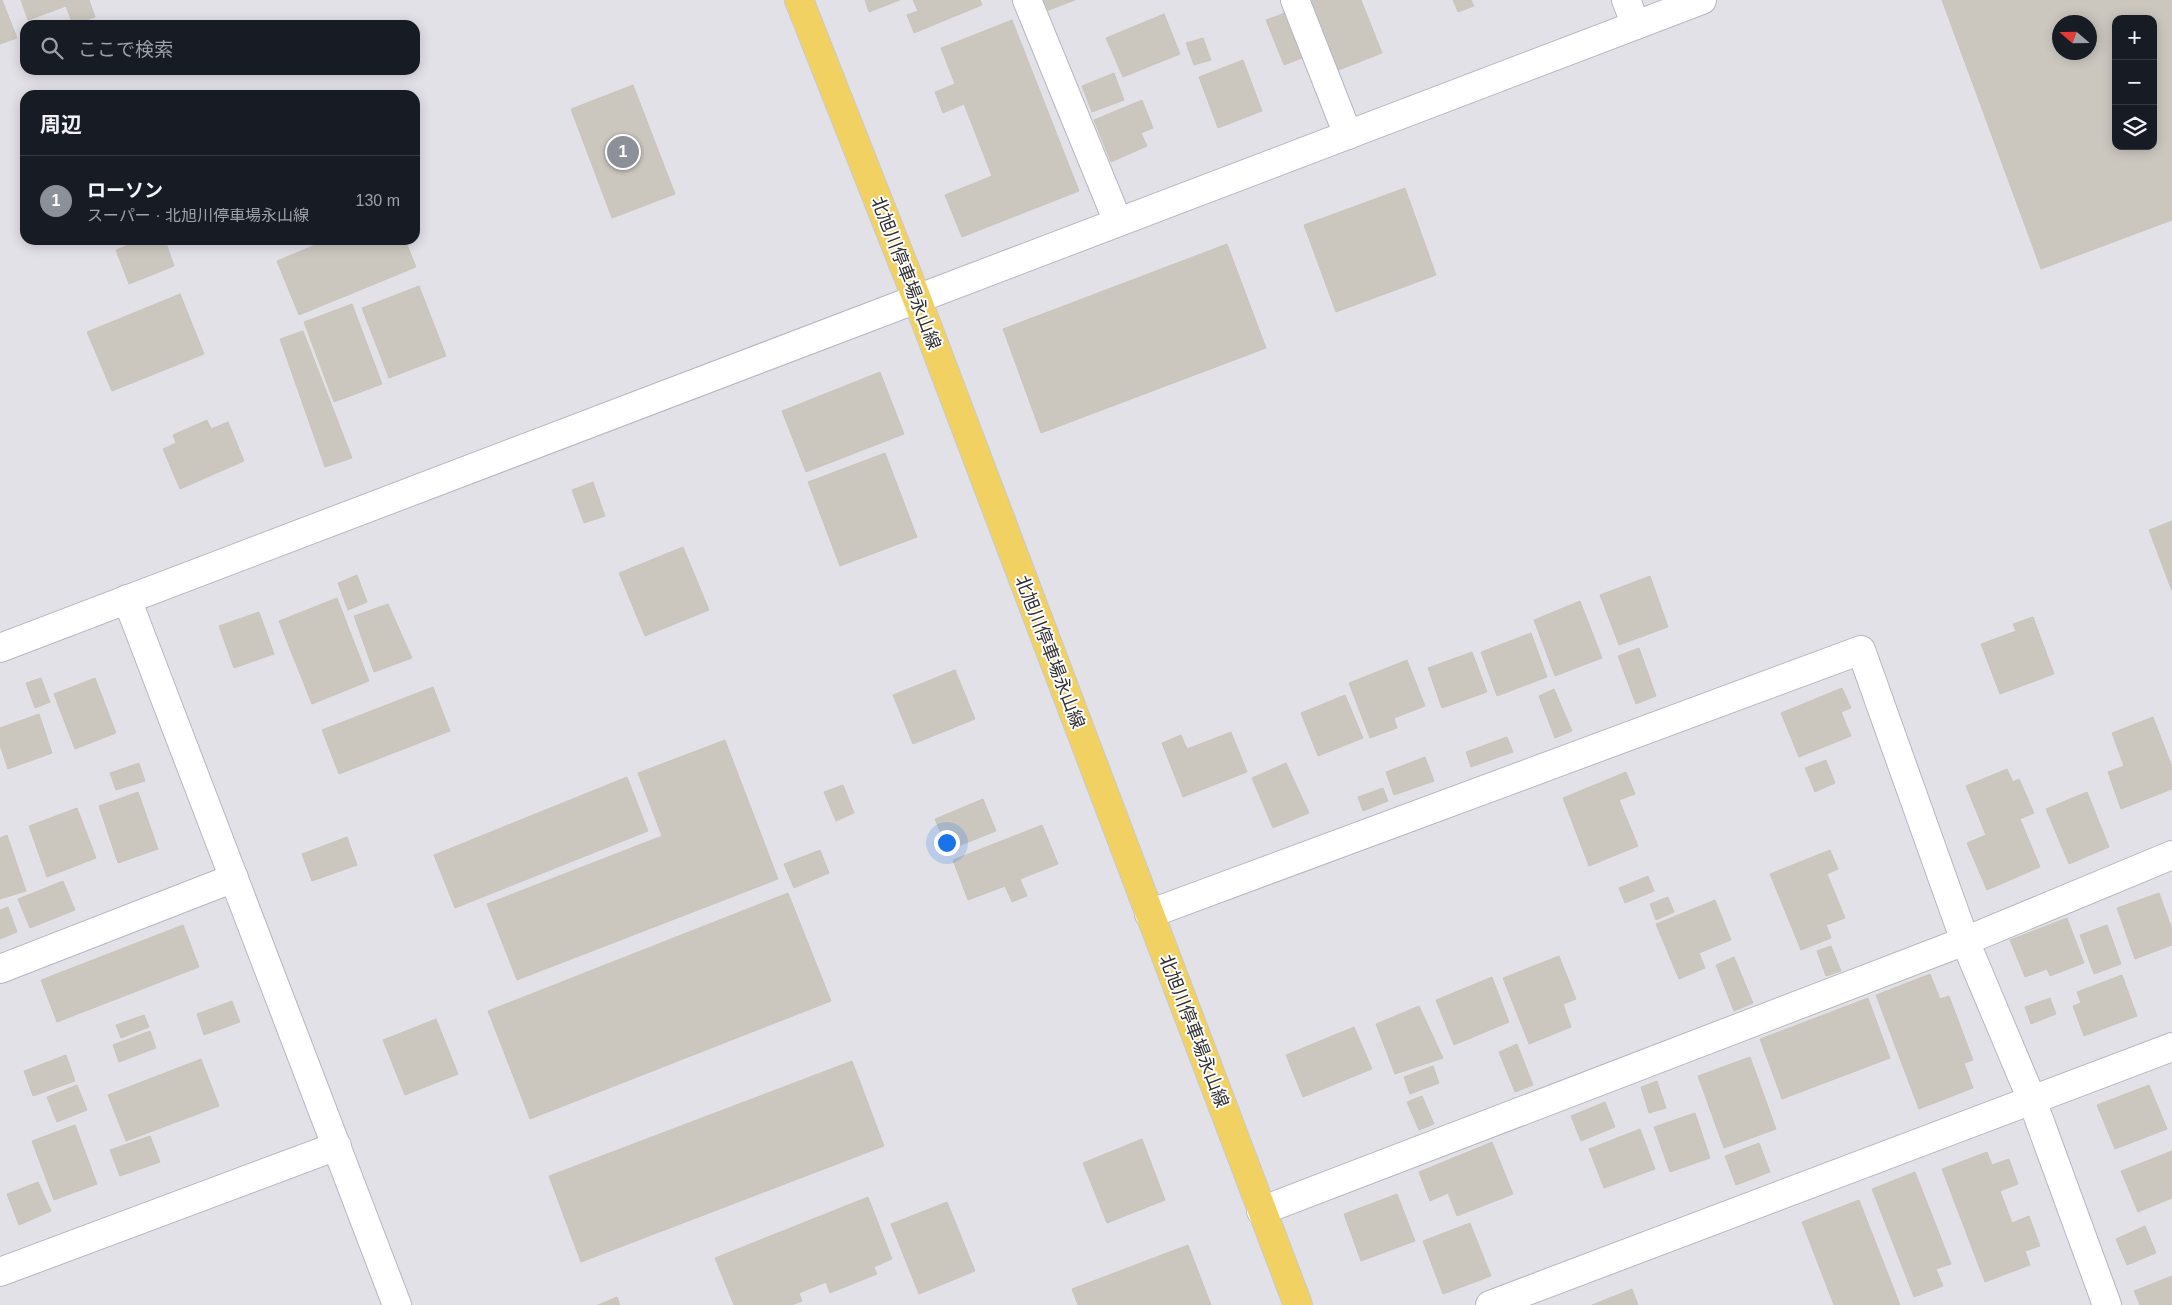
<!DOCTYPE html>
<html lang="ja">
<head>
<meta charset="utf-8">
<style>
	:root { --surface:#171b24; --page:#20242c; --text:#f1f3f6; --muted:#9ea1a6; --line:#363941; --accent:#8c9099 }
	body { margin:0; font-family:Arial,"Noto Sans JP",sans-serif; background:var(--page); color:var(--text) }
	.controls { position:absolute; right:15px; top:15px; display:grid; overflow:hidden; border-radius:10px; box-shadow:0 2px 12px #0003 }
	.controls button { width:45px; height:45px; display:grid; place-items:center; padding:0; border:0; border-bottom:1px solid var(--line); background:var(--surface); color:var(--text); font:25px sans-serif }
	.compass { position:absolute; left:2052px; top:15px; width:45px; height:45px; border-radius:50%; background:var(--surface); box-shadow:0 2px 12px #0003; rotate:290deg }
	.you { position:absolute; left:946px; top:842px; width:18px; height:18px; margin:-12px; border:4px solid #fff; border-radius:50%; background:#1a73e8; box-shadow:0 0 0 8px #1a73e833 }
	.badge { display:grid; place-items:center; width:32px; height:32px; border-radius:50%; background:var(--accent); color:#fff; font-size:16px; font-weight:700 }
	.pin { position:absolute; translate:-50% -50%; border:2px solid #fff; box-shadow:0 1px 5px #0006 }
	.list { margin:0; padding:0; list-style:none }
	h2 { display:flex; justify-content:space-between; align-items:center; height:65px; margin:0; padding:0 20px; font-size:21px }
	h2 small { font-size:16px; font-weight:400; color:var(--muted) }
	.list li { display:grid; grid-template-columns:32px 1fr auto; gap:15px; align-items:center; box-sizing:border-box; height:90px; padding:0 20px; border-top:1px solid var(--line) }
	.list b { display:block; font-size:19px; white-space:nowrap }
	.list p { margin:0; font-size:16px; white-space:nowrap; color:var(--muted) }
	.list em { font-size:16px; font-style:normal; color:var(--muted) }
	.icon { flex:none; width:28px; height:28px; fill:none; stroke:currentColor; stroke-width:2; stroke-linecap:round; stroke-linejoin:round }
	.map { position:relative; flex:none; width:2172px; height:1305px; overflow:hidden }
	.search { position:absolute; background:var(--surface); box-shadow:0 2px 12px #0003; left:20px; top:20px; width:400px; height:55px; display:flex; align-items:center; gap:12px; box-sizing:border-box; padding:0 18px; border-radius:15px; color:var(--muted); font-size:19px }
	.panel { position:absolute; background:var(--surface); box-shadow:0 2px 12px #0003; left:20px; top:90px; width:400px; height:155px; border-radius:15px }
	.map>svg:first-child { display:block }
	.industrial { fill:#e3e1e8; fill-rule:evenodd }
	.building { fill:#cbc7bf; stroke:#cbc5ba; fill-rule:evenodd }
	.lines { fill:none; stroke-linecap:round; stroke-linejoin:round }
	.minor-casing { stroke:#b4b7c1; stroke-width:30 }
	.major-casing { stroke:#c9c9c9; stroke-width:30 }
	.minor { stroke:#fff; stroke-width:28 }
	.major { stroke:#f2d163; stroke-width:28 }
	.labels { text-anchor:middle; stroke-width:4; stroke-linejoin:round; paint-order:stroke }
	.street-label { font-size:18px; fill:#2e2e2e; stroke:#fff }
</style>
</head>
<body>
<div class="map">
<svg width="2172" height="1305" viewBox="0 0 2172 1305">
	<rect width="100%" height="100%" fill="#efe9e1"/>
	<path class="industrial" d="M0 0H2172V1305H0ZM2116 19H2153V146H2116ZM2060 22H2090V52H2060ZM25 25H415V70H25ZM25 95H415V240H25Z"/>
	<g class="building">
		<polygon points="0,0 2,0 17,38 0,44"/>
		<polygon points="21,0 89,0 95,17 73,25 66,6 28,20"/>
		<polygon points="865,0 900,0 869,12"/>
		<polygon points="913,0 980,0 982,5 914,33 907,15 918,11"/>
		<polygon points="1037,0 1075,0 1041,13"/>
		<polygon points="1314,0 1361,0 1382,53 1336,71 1309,2"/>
		<polygon points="1453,0 1471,0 1474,6 1458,12"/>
		<path d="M1942 0H2172V220L2041 269ZM2116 19H2153V146H2116ZM2060 22H2090V52H2060Z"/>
		<polygon points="1285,13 1302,58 1284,65 1266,20"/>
		<polygon points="1164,14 1180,54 1123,77 1106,38"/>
		<polygon points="1012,20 1079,191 962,237 945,195 992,176 964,104 943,113 935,92 955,84 941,48"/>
		<polygon points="1203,38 1211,60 1194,65 1186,43"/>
		<polygon points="1243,60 1262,111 1218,128 1199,77"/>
		<polygon points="1114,73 1124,100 1092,112 1082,86"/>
		<polygon points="633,85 675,194 612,218 571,109"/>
		<polygon points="1142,100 1153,128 1141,133 1147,146 1111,162 1094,120"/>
		<polygon points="1405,188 1436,275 1336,312 1304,225"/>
		<polygon points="142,240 165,240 174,266 129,284 116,250"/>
		<polygon points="327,240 405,240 416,267 299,315 277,261"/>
		<polygon points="1227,244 1266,348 1041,433 1003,329"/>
		<polygon points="419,286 446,356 389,378 362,308"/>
		<polygon points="180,294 204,354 112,391 87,332"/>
		<polygon points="352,304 382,384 334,402 304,322"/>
		<polygon points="303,331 352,458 325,467 280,339"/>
		<polygon points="880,372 904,434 806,472 782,411"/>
		<polygon points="207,420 211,429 228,422 244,461 180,489 163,449 176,443 173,435"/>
		<polygon points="885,453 917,537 840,566 808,482"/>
		<polygon points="593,482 605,516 584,523 572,490"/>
		<polygon points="2172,521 2172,591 2149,530"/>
		<polygon points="683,547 709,610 645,636 619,573"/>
		<polygon points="357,575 367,602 348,610 338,583"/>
		<polygon points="1650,576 1668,627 1619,645 1600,595"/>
		<polygon points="337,598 369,681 312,704 279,621"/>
		<polygon points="1580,601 1602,658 1555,676 1534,620"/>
		<polygon points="388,604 412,658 374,672 354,616"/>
		<polygon points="259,612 274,654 234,668 219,626"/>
		<polygon points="2033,617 2054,674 2000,694 1981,644 2016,631 2013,624"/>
		<polygon points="1531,633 1547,677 1497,696 1481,652"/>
		<polygon points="1639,648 1656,696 1636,704 1618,656"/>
		<polygon points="1472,652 1487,692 1442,708 1428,668"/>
		<polygon points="1407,660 1425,706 1394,718 1397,728 1370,738 1349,683"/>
		<polygon points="955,670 975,719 913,744 893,695"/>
		<polygon points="41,678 50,702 35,708 26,683"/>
		<polygon points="95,678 116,733 75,749 54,694"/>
		<polygon points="433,687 450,731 339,774 322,730"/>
		<polygon points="1842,688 1851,708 1841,712 1851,736 1799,757 1781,713"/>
		<polygon points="1554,689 1572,731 1555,738 1539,696"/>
		<polygon points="1345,695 1363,738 1318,756 1301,713"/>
		<polygon points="39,714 52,753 8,769 0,745 0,728"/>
		<polygon points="2153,717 2172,767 2172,789 2121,809 2108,772 2124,766 2112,733"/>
		<polygon points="1231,732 1247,772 1183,797 1162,743 1181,735 1187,749"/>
		<polygon points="1507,737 1513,752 1471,767 1466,752"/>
		<polygon points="725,740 778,879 517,980 487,904 662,836 638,773"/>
		<polygon points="1425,757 1434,781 1394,795 1386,772"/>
		<polygon points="1826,760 1835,783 1815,792 1805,768"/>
		<polygon points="139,763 145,781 116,790 110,773"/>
		<polygon points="1286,763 1309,813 1273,828 1252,778"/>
		<polygon points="2007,769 2013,782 2019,779 2034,813 2020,819 2040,867 1987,890 1967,843 1986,835 1966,786"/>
		<polygon points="1626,772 1635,794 1619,800 1638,846 1589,866 1563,798"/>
		<polygon points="627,777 648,831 455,908 434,855"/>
		<polygon points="843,785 854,813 836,821 824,792"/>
		<polygon points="1383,788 1388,801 1363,811 1358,797"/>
		<polygon points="138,792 158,849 118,863 99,806"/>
		<polygon points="2087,792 2109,847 2069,864 2046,809"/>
		<polygon points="983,799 996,831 948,850 935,819"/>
		<polygon points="77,808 96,858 47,877 29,826"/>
		<polygon points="1042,825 1058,864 1020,879 1027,896 1012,902 1005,886 968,900 953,860"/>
		<polygon points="7,835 26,891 0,899 0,838"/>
		<polygon points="347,837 357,865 312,881 302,854"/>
		<polygon points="820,850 829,873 794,888 784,864"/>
		<polygon points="1830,850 1838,869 1827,874 1845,918 1826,925 1831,938 1801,950 1770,874"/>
		<polygon points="1648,876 1654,891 1625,903 1619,888"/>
		<polygon points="63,881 75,910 30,928 18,899"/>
		<polygon points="788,893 831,1001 530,1119 488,1011"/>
		<polygon points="2159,893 2172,929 2172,945 2135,959 2117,908"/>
		<polygon points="1668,897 1674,912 1656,920 1650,904"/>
		<polygon points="1715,900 1731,940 1699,953 1705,968 1679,979 1656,924"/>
		<polygon points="8,907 17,932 0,939 0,910"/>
		<polygon points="2067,918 2084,963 2050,976 2047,969 2025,977 2010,940"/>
		<polygon points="183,925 199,967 57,1022 41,980"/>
		<polygon points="2107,925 2121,964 2094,974 2080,935"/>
		<polygon points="1831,946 1841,971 1826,976 1817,951"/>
		<polygon points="1559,956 1576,999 1563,1004 1571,1027 1529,1044 1503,978"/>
		<polygon points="1734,957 1753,1003 1734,1011 1716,965"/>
		<polygon points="1930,974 1940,999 1949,996 1973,1060 1964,1063 1973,1088 1919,1109 1876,995"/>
		<polygon points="2122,975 2137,1016 2084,1036 2073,1006 2081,1003 2077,992"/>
		<polygon points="1492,977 1509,1022 1454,1045 1436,1000"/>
		<polygon points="1868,998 1890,1058 1782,1099 1760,1039"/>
		<polygon points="2050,998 2056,1014 2031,1024 2025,1007"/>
		<polygon points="232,1001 240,1022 204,1035 197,1014"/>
		<polygon points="1419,1006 1443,1058 1395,1074 1376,1024"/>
		<polygon points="144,1015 149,1027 121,1038 116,1025"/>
		<polygon points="436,1019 458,1074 405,1095 383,1040"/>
		<polygon points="1354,1027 1372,1069 1303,1097 1286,1055"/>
		<polygon points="150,1031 156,1048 119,1062 113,1045"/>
		<polygon points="1517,1044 1533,1085 1515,1092 1499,1052"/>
		<polygon points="66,1055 75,1081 33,1096 24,1071"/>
		<polygon points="1750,1057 1776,1129 1724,1148 1698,1076"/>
		<polygon points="201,1059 219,1106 126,1141 108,1095"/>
		<polygon points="852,1061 884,1146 581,1262 549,1176"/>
		<polygon points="1433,1066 1439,1083 1410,1094 1404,1077"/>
		<polygon points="1657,1081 1666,1108 1649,1113 1641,1087"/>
		<polygon points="77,1085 87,1110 57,1122 47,1097"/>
		<polygon points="2149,1085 2167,1129 2115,1149 2097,1105"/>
		<polygon points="1422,1096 1434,1124 1419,1130 1407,1102"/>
		<polygon points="1605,1102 1615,1127 1581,1141 1571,1116"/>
		<polygon points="1695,1113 1710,1158 1670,1172 1654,1127"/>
		<polygon points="75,1125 97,1184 54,1200 32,1141"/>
		<polygon points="1640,1129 1655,1169 1604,1188 1589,1149"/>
		<polygon points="150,1136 160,1162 120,1176 110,1150"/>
		<polygon points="1142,1139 1165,1200 1107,1223 1083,1163"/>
		<polygon points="1492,1142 1513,1194 1457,1216 1448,1193 1430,1201 1419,1172"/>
		<polygon points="1759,1143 1770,1172 1736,1185 1725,1156"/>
		<polygon points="2172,1151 2172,1198 2138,1212 2121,1171"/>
		<polygon points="1987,1152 1992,1165 2009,1159 2018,1184 2000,1191 2012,1223 2029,1216 2040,1246 2025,1251 2030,1265 1985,1282 1942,1169"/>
		<polygon points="1915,1172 1951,1264 1936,1269 1943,1286 1914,1297 1872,1189"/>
		<polygon points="38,1182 51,1211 19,1225 7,1194"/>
		<polygon points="1397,1194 1415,1241 1361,1261 1344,1214"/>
		<polygon points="868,1197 892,1259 874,1267 877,1274 830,1293 826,1282 799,1293 802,1301 792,1305 734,1305 715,1258"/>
		<polygon points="1859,1200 1900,1305 1834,1305 1802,1222"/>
		<polygon points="947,1202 975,1271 919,1294 891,1224"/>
		<polygon points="1470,1223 1491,1276 1443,1294 1423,1241"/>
		<polygon points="2145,1226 2156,1253 2127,1265 2116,1239"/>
		<polygon points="1188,1245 1211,1305 1078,1305 1072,1289"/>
		<polygon points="2172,1276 2172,1305 2140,1305 2134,1291"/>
		<polygon points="1632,1289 1638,1305 1592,1305"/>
		<polygon points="617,1297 620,1305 598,1305"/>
	</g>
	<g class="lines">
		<defs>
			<g id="minor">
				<polyline points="1027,0 1118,222"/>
				<polyline points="1295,0 1348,135"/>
				<polyline points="1626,0 1636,25"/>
				<polyline points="127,599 397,1305"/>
				<polyline points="0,648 1702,0"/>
				<polyline points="1149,914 1861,650 1965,941 2032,1100 2107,1305"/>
				<polyline points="0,969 234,878"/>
				<polyline points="1261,1211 1965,941 2172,855"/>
				<polyline points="0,1272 337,1146"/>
				<polyline points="1490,1305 2172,1047"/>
			</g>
			<polyline id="major" points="799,0 917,299 1298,1305"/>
		</defs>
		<use href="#minor" class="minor-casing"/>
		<use href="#major" class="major-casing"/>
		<use href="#minor" class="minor"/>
		<use href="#major" class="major"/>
	</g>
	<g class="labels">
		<g class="street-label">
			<text transform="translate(906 273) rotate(69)" y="6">北旭川停車場永山線</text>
			<text transform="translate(1050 652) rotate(69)" y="6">北旭川停車場永山線</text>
			<text transform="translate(1194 1031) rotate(69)" y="6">北旭川停車場永山線</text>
		</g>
	</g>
</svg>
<div class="controls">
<button>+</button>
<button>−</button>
<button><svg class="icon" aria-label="layers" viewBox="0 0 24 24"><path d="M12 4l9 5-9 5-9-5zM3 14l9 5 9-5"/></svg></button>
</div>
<svg class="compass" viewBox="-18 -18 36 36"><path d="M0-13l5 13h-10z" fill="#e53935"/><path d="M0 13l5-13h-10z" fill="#9ea1a6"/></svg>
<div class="you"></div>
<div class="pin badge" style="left:623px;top:152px">1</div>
<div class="search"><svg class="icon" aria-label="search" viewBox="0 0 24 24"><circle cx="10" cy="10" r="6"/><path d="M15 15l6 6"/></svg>ここで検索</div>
<section class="panel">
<h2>周辺<small></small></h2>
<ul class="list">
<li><span class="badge">1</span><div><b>ローソン</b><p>スーパー · 北旭川停車場永山線</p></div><em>130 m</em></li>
</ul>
</section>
</div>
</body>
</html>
